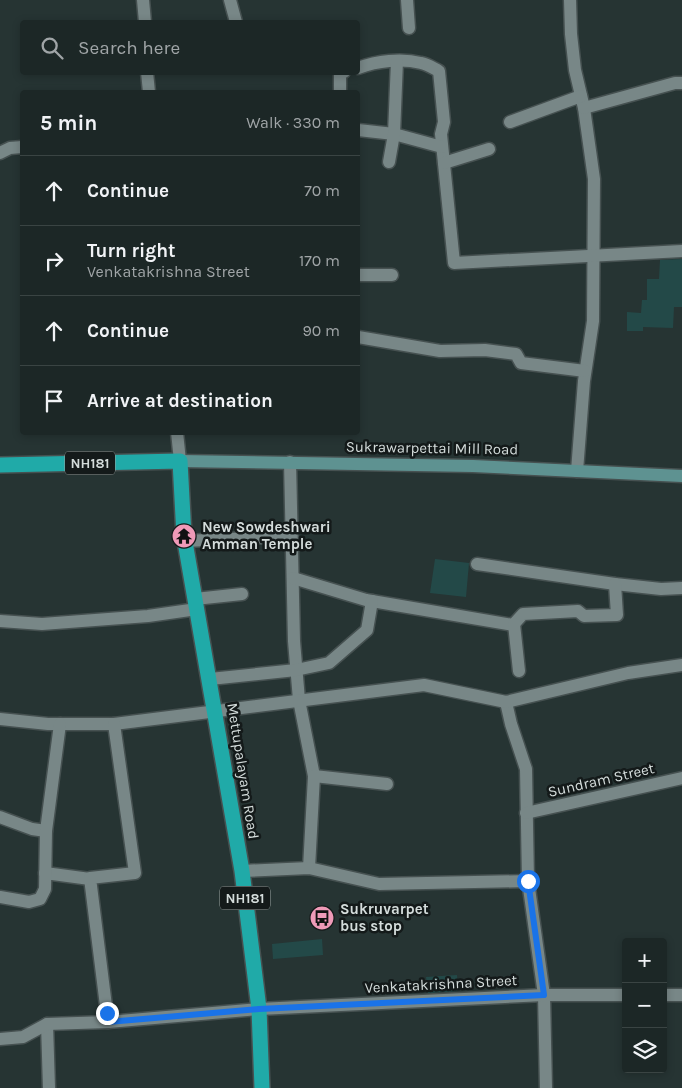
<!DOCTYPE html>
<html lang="en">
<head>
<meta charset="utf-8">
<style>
	:root { --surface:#1c2726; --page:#293332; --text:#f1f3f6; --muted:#a0a5a7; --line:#3a4443 }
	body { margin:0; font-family:Karla,sans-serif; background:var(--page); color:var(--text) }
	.controls { position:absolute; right:15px; bottom:15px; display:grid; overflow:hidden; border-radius:5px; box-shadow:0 2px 8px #0003 }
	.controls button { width:45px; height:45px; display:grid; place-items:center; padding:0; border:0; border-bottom:1px solid var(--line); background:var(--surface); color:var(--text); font:25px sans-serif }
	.stop { position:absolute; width:15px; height:15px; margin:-11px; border:4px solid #1a73e8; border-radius:50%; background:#fff }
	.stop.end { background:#1a73e8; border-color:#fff; box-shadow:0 1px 5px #0008 }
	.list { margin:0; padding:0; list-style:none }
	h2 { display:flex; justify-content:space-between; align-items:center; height:65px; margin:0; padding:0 20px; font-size:21px }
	h2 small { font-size:16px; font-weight:400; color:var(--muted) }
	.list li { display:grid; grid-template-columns:32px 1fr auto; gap:15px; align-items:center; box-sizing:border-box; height:70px; padding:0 20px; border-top:1px solid var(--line) }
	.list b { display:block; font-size:19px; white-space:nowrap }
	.list p { margin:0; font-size:16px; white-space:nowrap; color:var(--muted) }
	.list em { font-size:16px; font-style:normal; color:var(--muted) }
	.icon { flex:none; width:28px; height:28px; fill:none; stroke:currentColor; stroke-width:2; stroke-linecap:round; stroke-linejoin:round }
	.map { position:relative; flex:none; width:682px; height:1088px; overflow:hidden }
	.search { position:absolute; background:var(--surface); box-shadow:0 2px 8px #0003; left:20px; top:20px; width:340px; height:55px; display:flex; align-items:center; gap:12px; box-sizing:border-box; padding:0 18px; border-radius:5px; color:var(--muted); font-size:19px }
	.panel { position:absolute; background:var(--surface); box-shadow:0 2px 8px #0003; left:20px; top:90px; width:340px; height:345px; border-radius:5px }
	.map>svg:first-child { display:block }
	.building { fill:#234948 }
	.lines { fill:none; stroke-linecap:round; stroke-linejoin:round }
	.street-casing { stroke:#465151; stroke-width:15 }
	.secondary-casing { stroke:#465151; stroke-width:15 }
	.highway-casing { stroke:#465151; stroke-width:18 }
	.street { stroke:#788787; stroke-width:12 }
	.secondary { stroke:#5e9291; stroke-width:12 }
	.highway { stroke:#20aaa8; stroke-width:15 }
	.route { stroke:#1a73e8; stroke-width:6 }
	.labels { text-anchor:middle; stroke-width:5; stroke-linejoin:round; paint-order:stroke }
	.shield { fill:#141a1a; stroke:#9aa2a1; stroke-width:1 }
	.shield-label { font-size:14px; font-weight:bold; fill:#d4dcdb }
	.street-label { font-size:15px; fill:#d4dcdb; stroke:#141a1a }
	.poi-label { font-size:15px; font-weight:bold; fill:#d4dcdb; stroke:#141a1a; text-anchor:start }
</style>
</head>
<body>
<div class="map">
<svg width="682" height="1088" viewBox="0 0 682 1088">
	<rect width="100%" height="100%" fill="#263433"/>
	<g class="building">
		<polygon points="682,259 682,307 674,307 673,328 643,327 643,331 627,331 627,312 641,313 642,300 647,300 647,279 659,279 660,260"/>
		<polygon points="435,559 469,563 466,597 430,593"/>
		<polygon points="322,939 323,955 273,959 272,944"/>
		<polygon points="457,975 458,991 428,993 426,977"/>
	</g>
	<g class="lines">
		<defs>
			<g id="street">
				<polyline points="143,0 145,22"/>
				<polyline points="230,0 236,22"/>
				<polyline points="407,0 409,28"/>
				<polyline points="570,0 571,34 575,70 584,108 594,179 593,321 584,381 577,471"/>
				<path d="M358 68C377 61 401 58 421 63 427 64 433 68 439 71L444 122 441 134 454 263 682 251"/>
				<polyline points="147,72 149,92"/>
				<polyline points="340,92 340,74 344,72"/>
				<polyline points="584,108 675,83 682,83"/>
				<polyline points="510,122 581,96"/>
				<polyline points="358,130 394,134 442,147"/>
				<polyline points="0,153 10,148 22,147"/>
				<polyline points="389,162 394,134 397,61"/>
				<polyline points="444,163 489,149"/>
				<polyline points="358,275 392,275"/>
				<polyline points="358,337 440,351 485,350 516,354 521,363 585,371"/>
				<polyline points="177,432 180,461"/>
				<polyline points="290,462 294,641 299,700 314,776"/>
				<polyline points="185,541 291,536"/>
				<polyline points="477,564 615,584 661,589 682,588"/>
				<polyline points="293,578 366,600 513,625 523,614 578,611 584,616 617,615 615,584"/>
				<polyline points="195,599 242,594"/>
				<polyline points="0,621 42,624 148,616 197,609"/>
				<polyline points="514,624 519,671"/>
				<polyline points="210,679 296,670 329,663 367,630 372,601"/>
				<polyline points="506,702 511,724 526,769 528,881 544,995 546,1088"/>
				<polyline points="0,719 48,724 114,724 424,685 506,702 628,673 682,665"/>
				<polyline points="526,813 682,778"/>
				<polyline points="0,817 32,829 46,831"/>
				<polyline points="309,868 314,776 387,784"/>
				<polyline points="242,871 309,868 379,884 528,881"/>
				<polyline points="45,873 90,879"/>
				<polyline points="0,897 29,902 40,899 45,889 46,831 60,724"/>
				<polyline points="663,995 682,995"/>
				<polyline points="108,1022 90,878 135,873 114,724"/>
				<polyline points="47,1024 49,1088"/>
				<polyline points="0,1039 23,1037 47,1024 108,1022 259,1009 544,995 626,995"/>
			</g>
			<polyline id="secondary" points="180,461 473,466 682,476"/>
			<polyline id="highway" points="0,465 180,461 184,536 242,871 259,1009 262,1088"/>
		</defs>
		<use href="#street" class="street-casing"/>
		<use href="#secondary" class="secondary-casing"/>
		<use href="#highway" class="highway-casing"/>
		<use href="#street" class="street"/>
		<use href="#secondary" class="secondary"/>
		<use href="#highway" class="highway"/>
	</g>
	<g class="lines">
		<polyline class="route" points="107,1013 108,1022 259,1009 544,995 528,881"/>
	</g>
	<defs>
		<symbol id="temple-disc" viewBox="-11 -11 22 22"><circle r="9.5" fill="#ef9ab8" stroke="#141a1a"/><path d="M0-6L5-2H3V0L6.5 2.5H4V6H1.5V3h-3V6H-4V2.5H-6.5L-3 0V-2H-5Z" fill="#111"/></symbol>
		<symbol id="bus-disc" viewBox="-11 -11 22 22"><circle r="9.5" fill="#ef9ab8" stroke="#141a1a"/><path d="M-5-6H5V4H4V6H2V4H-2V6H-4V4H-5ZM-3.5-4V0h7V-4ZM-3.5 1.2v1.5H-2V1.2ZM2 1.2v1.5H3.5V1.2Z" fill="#111"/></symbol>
	</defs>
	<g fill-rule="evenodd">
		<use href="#temple-disc" x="170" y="522" width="28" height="28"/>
		<use href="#bus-disc" x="308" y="904" width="28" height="28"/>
	</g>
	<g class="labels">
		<g class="shield">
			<rect x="65" y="451.5" width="50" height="23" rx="4"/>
			<rect x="220" y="886.5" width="50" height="23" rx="4"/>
		</g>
		<g class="shield-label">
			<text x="90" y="468">NH181</text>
			<text x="245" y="903">NH181</text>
		</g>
		<g class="street-label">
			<text transform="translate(432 448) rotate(1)" y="5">Sukrawarpettai Mill Road</text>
			<text transform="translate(243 771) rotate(81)" y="5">Mettupalayam Road</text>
			<text transform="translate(601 780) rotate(-13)" y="5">Sundram Street</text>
			<text transform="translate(441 984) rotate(-3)" y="5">Venkatakrishna Street</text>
		</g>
		<g class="poi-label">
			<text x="202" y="532">New Sowdeshwari<tspan x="202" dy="17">Amman Temple</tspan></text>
			<text x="340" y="914">Sukruvarpet<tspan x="340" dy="17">bus stop</tspan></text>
		</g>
	</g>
</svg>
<div class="controls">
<button>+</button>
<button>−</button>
<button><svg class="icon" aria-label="layers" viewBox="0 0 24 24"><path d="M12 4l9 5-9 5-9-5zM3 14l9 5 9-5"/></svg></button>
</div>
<div class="stop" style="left:528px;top:881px"></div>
<div class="stop end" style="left:107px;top:1013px"></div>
<div class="search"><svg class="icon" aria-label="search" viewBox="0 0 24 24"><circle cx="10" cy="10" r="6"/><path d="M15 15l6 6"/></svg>Search here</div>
<section class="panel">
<h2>5 min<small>Walk · 330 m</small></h2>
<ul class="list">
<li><svg class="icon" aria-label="ahead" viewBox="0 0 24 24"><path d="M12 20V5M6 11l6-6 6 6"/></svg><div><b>Continue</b></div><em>70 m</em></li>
<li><svg class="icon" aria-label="right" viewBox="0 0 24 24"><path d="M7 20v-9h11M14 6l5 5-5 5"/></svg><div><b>Turn right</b><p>Venkatakrishna Street</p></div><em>170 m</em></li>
<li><svg class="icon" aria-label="ahead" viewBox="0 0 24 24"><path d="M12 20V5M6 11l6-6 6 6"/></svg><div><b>Continue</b></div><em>90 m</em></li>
<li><svg class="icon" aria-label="arrive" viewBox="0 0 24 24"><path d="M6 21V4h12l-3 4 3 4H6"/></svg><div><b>Arrive at destination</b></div></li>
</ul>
</section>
</div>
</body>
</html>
